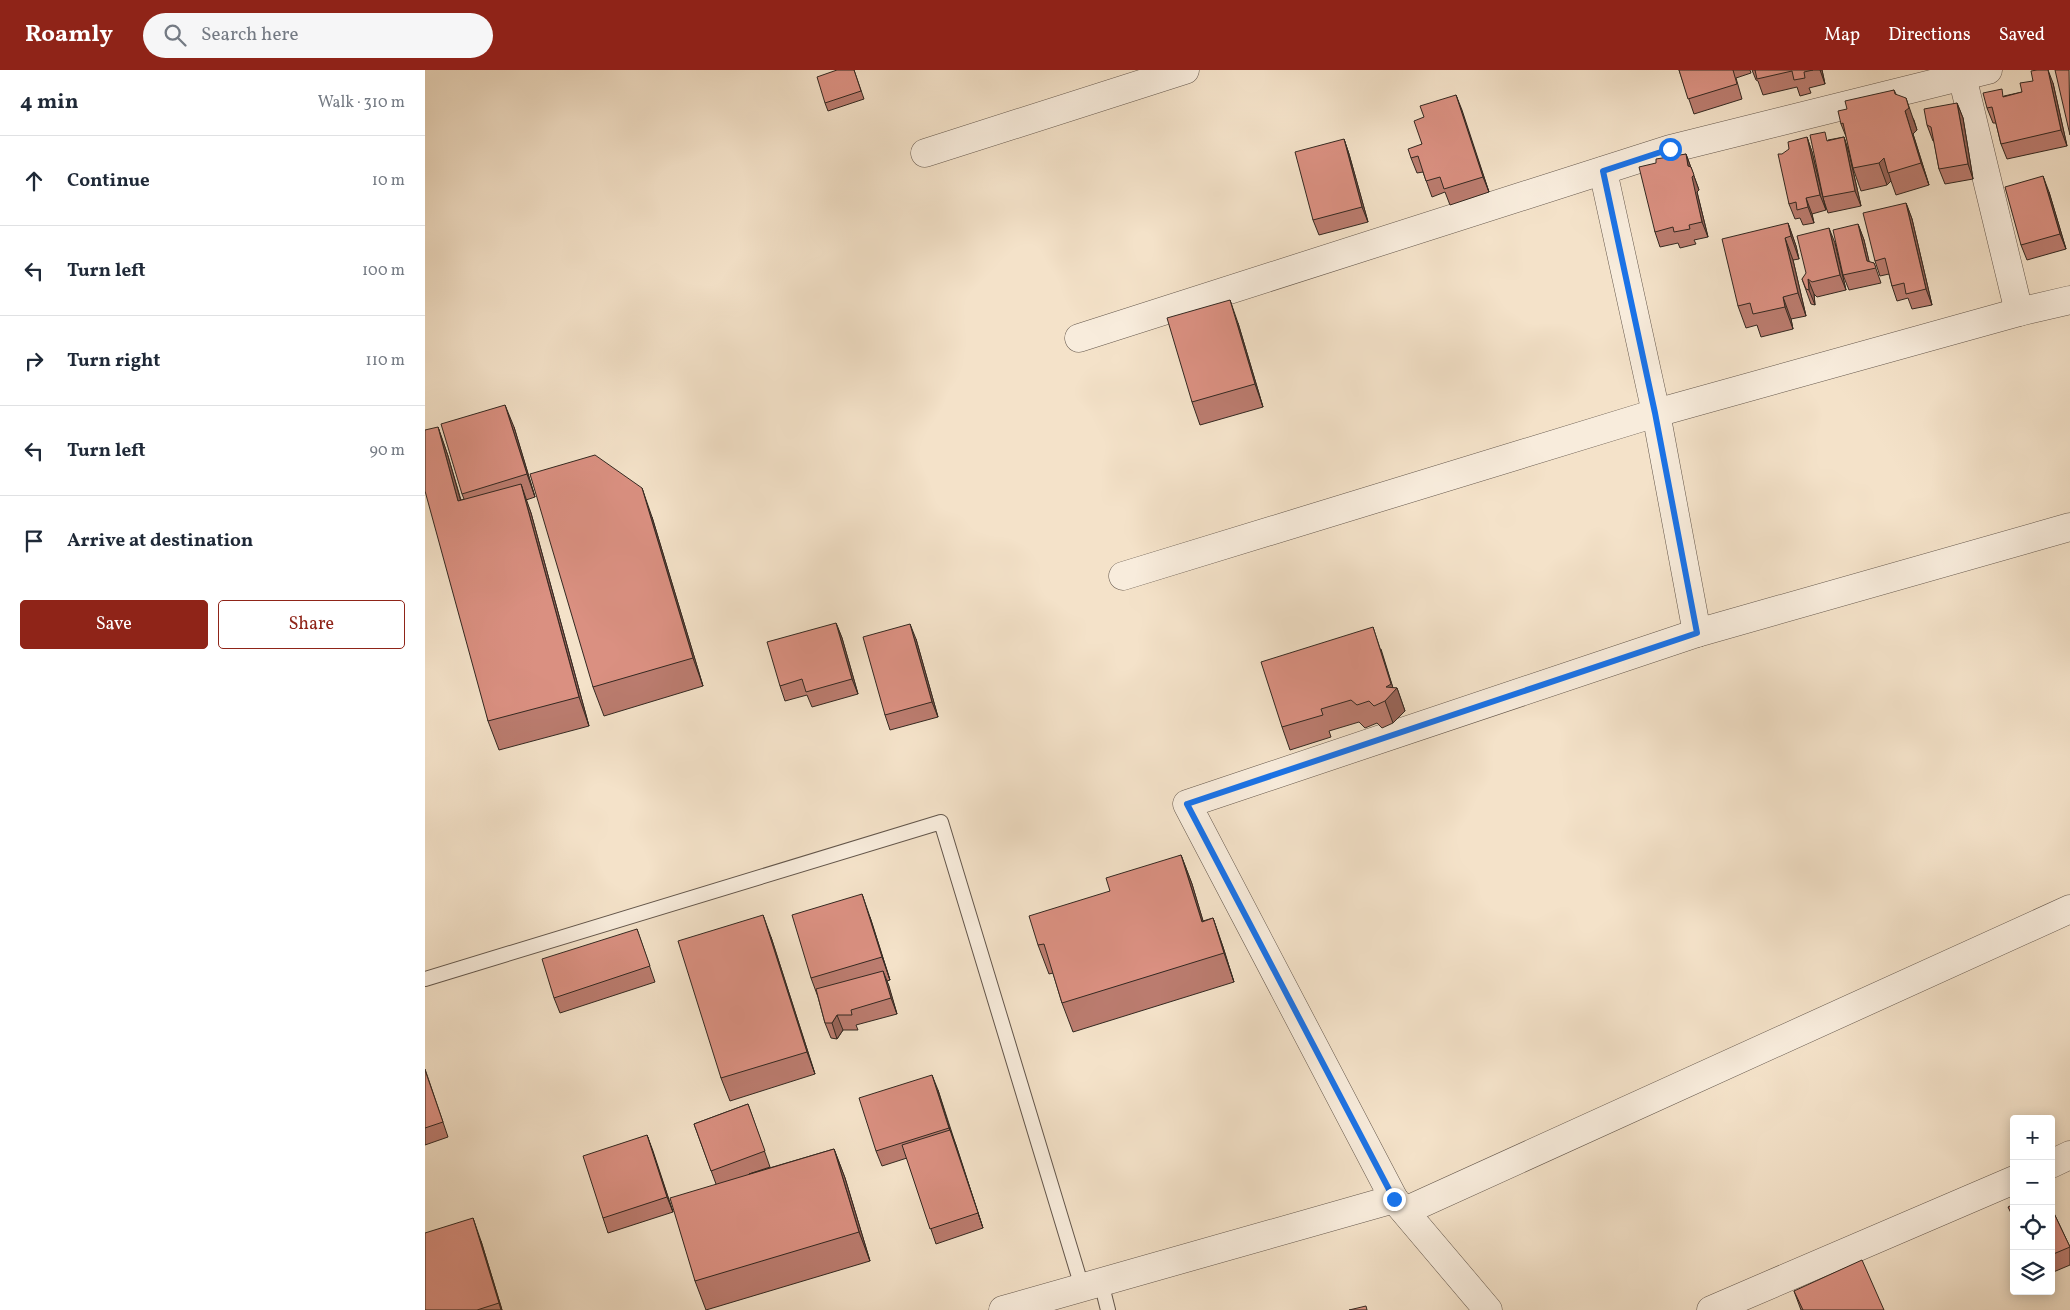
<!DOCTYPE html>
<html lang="en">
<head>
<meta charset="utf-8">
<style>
	:root { --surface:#fff; --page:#f6f6f7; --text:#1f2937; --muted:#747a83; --line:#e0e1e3; --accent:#8f2418 }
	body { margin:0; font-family:Vollkorn,serif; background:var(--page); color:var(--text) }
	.controls { position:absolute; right:15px; bottom:15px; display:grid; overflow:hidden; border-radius:5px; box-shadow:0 2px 12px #0003 }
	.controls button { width:45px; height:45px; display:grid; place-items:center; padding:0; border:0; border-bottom:1px solid var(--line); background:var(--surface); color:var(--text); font:25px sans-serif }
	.stop { position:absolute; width:15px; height:15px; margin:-11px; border:4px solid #1a73e8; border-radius:50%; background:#fff }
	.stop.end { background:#1a73e8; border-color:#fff; box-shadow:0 1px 5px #0008 }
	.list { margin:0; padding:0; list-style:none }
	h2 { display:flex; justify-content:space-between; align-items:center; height:65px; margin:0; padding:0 20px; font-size:21px }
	h2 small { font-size:16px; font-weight:400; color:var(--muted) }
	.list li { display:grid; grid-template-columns:32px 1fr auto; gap:15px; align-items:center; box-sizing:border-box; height:90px; padding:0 20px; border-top:1px solid var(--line) }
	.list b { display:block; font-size:19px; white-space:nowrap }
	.list em { font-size:16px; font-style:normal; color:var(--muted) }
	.actions { display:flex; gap:10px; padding:15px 20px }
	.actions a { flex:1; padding:11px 0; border:1px solid var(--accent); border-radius:5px; text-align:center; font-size:18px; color:var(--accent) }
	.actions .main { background:var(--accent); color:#fff }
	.icon { flex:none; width:28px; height:28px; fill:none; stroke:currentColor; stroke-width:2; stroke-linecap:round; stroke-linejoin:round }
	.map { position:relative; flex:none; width:1645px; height:1240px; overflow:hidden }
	header { display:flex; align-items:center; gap:30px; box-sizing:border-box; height:70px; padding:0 25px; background:var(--accent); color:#fff }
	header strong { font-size:24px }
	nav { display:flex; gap:28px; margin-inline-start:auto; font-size:18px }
	.search { width:350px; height:45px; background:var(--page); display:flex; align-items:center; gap:12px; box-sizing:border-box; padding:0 18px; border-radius:28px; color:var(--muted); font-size:19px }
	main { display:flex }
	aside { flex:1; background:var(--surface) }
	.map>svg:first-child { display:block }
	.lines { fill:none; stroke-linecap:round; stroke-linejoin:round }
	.lane-casing { stroke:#63564b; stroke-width:16 }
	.street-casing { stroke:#63564b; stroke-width:29 }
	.lane { stroke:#f8ecdc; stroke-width:14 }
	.street { stroke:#f8ecdc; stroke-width:28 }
	.wall { fill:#bb7c6f; stroke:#332821 }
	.shaded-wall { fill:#99655a; stroke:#332821 }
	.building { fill:#da9081; stroke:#332821 }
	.route { stroke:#1a73e8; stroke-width:6 }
</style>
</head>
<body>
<header>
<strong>Roamly</strong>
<div class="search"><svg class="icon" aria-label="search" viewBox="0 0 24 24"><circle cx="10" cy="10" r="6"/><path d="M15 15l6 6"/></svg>Search here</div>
<nav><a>Map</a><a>Directions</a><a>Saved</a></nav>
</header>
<main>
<aside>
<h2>4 min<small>Walk · 310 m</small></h2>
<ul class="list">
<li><svg class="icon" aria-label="ahead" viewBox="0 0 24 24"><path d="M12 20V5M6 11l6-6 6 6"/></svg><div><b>Continue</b></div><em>10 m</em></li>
<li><svg class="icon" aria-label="left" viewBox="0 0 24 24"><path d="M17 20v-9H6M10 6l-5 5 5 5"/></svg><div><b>Turn left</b></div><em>100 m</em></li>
<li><svg class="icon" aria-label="right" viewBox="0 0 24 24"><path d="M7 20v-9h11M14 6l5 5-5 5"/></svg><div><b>Turn right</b></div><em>110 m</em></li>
<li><svg class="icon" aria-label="left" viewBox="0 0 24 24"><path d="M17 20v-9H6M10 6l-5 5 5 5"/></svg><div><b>Turn left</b></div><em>90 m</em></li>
<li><svg class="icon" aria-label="arrive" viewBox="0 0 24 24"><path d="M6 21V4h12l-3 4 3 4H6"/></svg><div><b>Arrive at destination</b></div></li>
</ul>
<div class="actions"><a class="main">Save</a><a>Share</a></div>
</aside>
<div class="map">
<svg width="1645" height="1240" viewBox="0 0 1645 1240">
	<rect width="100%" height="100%" fill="#f4e2c9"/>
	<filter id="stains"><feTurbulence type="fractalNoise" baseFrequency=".004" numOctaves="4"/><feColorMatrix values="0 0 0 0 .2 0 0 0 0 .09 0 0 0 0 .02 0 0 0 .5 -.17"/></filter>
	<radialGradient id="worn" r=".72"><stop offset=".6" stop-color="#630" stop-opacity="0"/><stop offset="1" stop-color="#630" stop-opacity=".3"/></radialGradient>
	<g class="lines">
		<defs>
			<g id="lane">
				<polyline points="0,909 516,752 657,1217"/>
				<polyline points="676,1212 683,1240"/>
			</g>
			<g id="street">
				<polyline points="1537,6 1594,242"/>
				<polyline points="500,83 760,0"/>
				<polyline points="1178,101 1231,343 1272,563"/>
				<polyline points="654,268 1245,79 1563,0"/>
				<polyline points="698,506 1231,343 1594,242 1645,230"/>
				<polyline points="1626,1094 1645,1085"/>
				<polyline points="980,1141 1645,839"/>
				<polyline points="578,1240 969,1129"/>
				<polyline points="1063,1240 969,1129 762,734 1272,563 1645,457"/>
				<polyline points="1286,1240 1589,1110"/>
			</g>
		</defs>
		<use href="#lane" class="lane-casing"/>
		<use href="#street" class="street-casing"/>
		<use href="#lane" class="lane"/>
		<use href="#street" class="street"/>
	</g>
	<g class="wall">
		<polygon points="429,0 439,29 403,41 400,33"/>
		<polygon points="1254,0 1325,0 1326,3 1311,8 1317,29 1269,44"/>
		<polygon points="1327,0 1397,0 1400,14 1384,18 1386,23 1375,26 1372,17 1338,25 1333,11 1331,10"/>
		<polygon points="1628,13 1642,76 1582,89 1576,74 1571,53 1568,53 1562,38 1579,26 1597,22"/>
		<polygon points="1469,20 1471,24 1489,50 1492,60 1488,64 1504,115 1471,125 1466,111 1462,115 1436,121 1428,98 1422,69 1416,54 1422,39"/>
		<polygon points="1031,25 1064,122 1025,135 1020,122 1007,127 998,102 992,103 986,88 997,74 999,47"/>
		<polygon points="1532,33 1538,48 1548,109 1520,114 1514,99 1509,71 1508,71 1502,55"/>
		<polygon points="1382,67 1387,82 1398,126 1403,70 1419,67 1424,83 1436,136 1403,143 1398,128 1401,140 1387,144 1389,153 1378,155 1375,148 1370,149 1364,134"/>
		<polygon points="919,69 924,84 943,152 894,165 888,150"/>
		<polygon points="1261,84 1274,120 1272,122 1283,167 1269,170 1271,174 1255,178 1253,173 1235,177 1230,162 1231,93"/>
		<polygon points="1624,122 1641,179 1602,190 1596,175"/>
		<polygon points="1481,133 1487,149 1507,235 1487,239 1483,228 1472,231 1467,216 1464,204 1455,206 1450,191"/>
		<polygon points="1363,153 1371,176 1374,189 1368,190 1381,246 1366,249 1368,259 1336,267 1332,255 1321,258 1313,236"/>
		<polygon points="1433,154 1439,170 1444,192 1449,193 1456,213 1424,220 1418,205"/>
		<polygon points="1410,173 1421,220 1392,227 1389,224 1390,235 1386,234 1377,209"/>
		<polygon points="813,253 838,337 775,355 767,332"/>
		<polygon points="13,357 23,386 36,430 39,429 37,424 89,357 110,427 101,430 106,443 164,656 74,680 63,651"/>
		<polygon points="227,447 278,616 179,646 168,617"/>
		<polygon points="411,553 417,568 433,624 387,637 382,625 360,631 355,616"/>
		<polygon points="491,569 513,647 465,660 460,645"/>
		<polygon points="956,579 968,618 972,618 980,641 968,653 957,658 952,653 940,658 934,652 904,661 906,667 865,680 857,657"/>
		<polygon points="756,785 767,814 778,851 788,848 798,877 809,912 648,962 637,933 628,903 624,904 613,875 685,821"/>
		<polygon points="445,847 465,910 462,911 472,944 431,955 433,960 418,960 412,969 406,968 400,953 393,927 386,908"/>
		<polygon points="212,859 230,912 135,943 129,928"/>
		<polygon points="346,867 390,1004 305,1031 296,1008"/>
		<polygon points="0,999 23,1067 0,1075"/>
		<polygon points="513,1020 558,1158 511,1174 482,1088 457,1096 451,1081"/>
		<polygon points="323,1034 345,1097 324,1104 409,1079 420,1108 445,1191 281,1240 270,1211 291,1114 269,1054"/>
		<polygon points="222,1065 248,1142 183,1163 178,1148"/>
		<polygon points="1626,1137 1645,1177 1645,1195 1626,1203"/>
		<polygon points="56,1171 77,1240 0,1240"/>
		<polygon points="1369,1221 1459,1240 1376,1240"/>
	</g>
	<g class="shaded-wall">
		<polygon points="1395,0 1397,0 1400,14"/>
		<polygon points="1623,0 1628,13 1642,76 1636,60"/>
		<polygon points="1031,25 1037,40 1064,122 1058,107"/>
		<polygon points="1481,28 1492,60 1488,64 1504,115 1496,93 1480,41"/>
		<polygon points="1532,33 1538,48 1548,109 1543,94"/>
		<polygon points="1382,67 1387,82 1401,140 1395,125"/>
		<polygon points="1419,67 1424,83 1436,136 1430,121"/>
		<polygon points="919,69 924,84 943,152 937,137"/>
		<polygon points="1261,84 1274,120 1272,122 1283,167 1277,152 1263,96"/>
		<polygon points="1459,88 1466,111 1462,115 1454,93"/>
		<polygon points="1618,106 1624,122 1641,179 1635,164"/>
		<polygon points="1381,128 1387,144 1389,153 1383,137"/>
		<polygon points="1481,133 1487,149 1507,235 1501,219"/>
		<polygon points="1363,153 1371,176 1374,189 1366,166"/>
		<polygon points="1433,154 1439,170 1446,199 1442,191"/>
		<polygon points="1404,158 1410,173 1421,220 1415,205"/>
		<polygon points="1360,168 1368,190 1381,246 1373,223"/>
		<polygon points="1383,209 1389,224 1390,235 1384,220"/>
		<polygon points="1358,227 1366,249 1368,259 1360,237"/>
		<polygon points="805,230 813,253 838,337 830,314"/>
		<polygon points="80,335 89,357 110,427 102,404"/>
		<polygon points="13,357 23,386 44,460 33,431"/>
		<polygon points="96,414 106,443 164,656 154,627"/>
		<polygon points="217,418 227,447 278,616 268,588"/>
		<polygon points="411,553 417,568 433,624 427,609"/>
		<polygon points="485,554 491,569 513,647 507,632"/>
		<polygon points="948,557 969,621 972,618 980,641 968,653 960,631 961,617"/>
		<polygon points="756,785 767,814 787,881 777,852"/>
		<polygon points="437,824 445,847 465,910 457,887"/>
		<polygon points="338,845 346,867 390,1004 382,982"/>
		<polygon points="788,848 798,877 809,912 799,883"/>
		<polygon points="458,901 464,916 472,944 466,928"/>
		<polygon points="412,945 418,960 412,969 407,953"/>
		<polygon points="507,1005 513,1020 529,1073 524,1058"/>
		<polygon points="525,1060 531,1075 558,1158 553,1143"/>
		<polygon points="222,1065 228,1081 248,1142 242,1127"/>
		<polygon points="409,1079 420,1108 445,1191 434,1162"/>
		<polygon points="48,1148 56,1171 77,1240 76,1240 74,1233"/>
	</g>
	<g class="building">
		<polygon points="412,0 429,0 436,21 400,33 392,7"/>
		<polygon points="1254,0 1308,0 1312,14 1263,29"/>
		<polygon points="1330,0 1388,0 1379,2 1380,8 1369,10 1367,1 1332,9"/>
		<polygon points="1612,0 1623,0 1636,60 1576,74 1567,37 1562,38 1558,23 1577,19 1578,27 1597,22 1595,13 1608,11 1606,1"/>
		<polygon points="1630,0 1644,0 1645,65"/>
		<polygon points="1469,20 1470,24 1481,28 1484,38 1480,41 1496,93 1463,103 1459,88 1454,93 1428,98 1418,53 1416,54 1413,41 1422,39 1420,31"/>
		<polygon points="1031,25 1058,107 1019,119 1015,107 1001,111 993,86 986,88 983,79 997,74 989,51 999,47 995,36"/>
		<polygon points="1532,33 1543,94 1514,99 1506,57 1502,55 1499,39"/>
		<polygon points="1400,62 1402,71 1419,67 1430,121 1398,127 1385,65"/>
		<polygon points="1382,67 1395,125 1381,128 1383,137 1372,140 1371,132 1364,134 1353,84 1357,84 1364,79 1363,72"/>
		<polygon points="919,69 937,137 888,150 870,82"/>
		<polygon points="1261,84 1263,96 1266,97 1269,105 1267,107 1277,152 1264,155 1265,159 1249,162 1248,157 1230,162 1214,97 1231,93 1231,89"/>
		<polygon points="1618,106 1635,164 1596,175 1580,117"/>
		<polygon points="1481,133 1501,219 1481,224 1479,213 1467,216 1460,188 1450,191 1438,143"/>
		<polygon points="1363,153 1366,166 1360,168 1373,223 1358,227 1360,237 1328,244 1325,233 1313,236 1297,169"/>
		<polygon points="1433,154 1442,191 1449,193 1451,198 1418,205 1408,160"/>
		<polygon points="1404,158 1415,205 1387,212 1383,209 1384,220 1381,219 1377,209 1381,203 1372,166"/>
		<polygon points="805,230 830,314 767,332 742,248"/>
		<polygon points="80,335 102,404 37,424 16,354"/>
		<polygon points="13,357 33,431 96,414 154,627 63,651 0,421 0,360"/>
		<polygon points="170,385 217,418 268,588 168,617 105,404"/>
		<polygon points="411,553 427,609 381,622 377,609 355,616 342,572"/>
		<polygon points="485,554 507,632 460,645 438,567"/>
		<polygon points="948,557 966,614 961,617 972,618 960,631 949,636 944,631 932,635 926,630 896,639 898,645 857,657 836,592"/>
		<polygon points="756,785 777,852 788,848 799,883 637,933 619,874 613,875 604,846 685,821 681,808"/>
		<polygon points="437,824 457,887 386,908 367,845"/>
		<polygon points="338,845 382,982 296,1008 253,871"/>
		<polygon points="212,859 225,896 129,928 117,889"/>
		<polygon points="458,901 466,928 426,940 427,945 412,945 407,953 400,953 391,919"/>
		<polygon points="0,1000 18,1052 0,1058"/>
		<polygon points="507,1005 524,1058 451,1081 434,1028"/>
		<polygon points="323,1034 340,1081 286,1101 269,1054"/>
		<polygon points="525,1060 553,1143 505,1159 477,1075"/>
		<polygon points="222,1065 242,1127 178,1148 158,1086"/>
		<polygon points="409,1079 434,1162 270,1211 245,1128"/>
		<polygon points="1589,1134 1589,1149 1583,1137"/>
		<polygon points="1626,1137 1645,1177 1626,1185"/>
		<polygon points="48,1148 74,1233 52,1240 0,1240 0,1163"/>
		<polygon points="1437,1190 1459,1240 1378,1240 1369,1221"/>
		<polygon points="941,1236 942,1240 924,1240"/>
	</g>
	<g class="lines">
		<polyline class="route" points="969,1129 762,734 1272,563 1230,343 1178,101 1245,79"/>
	</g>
	<rect width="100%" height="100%" filter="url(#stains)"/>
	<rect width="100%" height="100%" fill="url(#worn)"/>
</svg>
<div class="controls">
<button>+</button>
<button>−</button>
<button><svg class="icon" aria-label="locate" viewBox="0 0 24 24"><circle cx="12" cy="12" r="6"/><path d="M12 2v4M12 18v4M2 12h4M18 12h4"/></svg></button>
<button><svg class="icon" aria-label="layers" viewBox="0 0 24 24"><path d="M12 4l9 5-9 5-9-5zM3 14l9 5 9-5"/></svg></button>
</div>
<div class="stop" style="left:1245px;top:79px"></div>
<div class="stop end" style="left:969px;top:1129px"></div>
</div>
</main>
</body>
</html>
